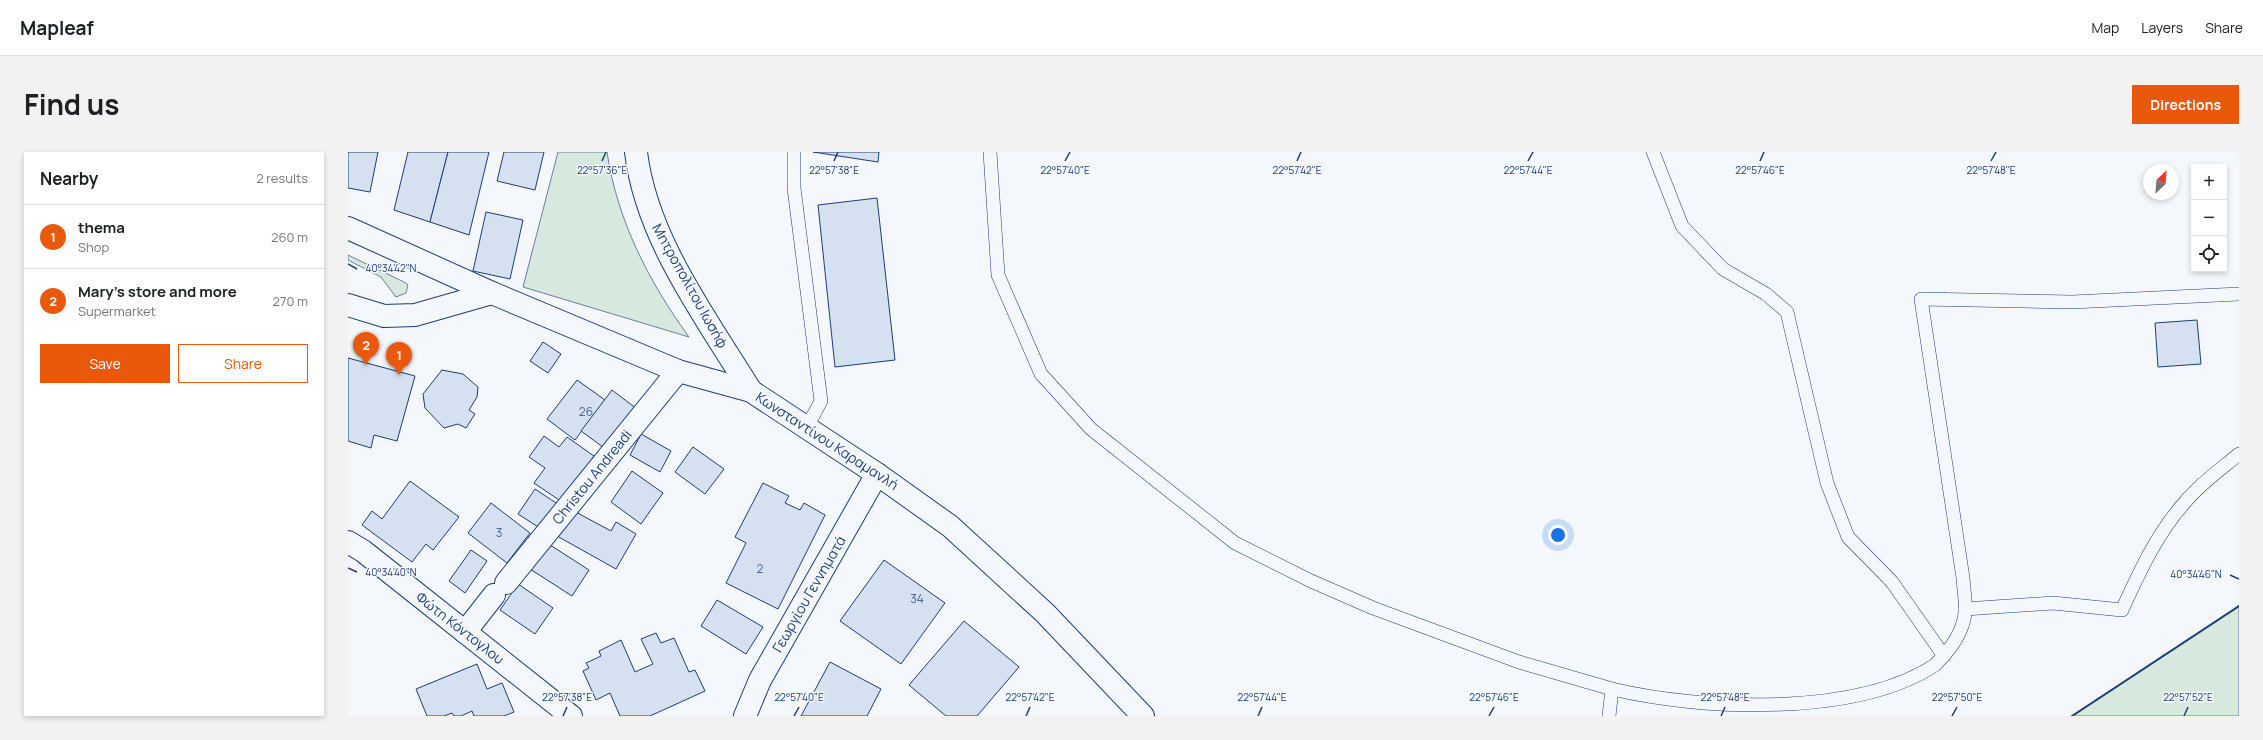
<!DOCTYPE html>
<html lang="en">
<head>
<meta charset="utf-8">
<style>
	:root { --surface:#fff; --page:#f2f2f2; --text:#202124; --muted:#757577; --line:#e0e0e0; --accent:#ea580c }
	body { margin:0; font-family:Manrope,sans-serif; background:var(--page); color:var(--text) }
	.controls { position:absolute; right:12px; top:12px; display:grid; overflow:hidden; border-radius:0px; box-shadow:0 2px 6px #0003 }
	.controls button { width:36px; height:36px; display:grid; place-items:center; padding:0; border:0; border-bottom:1px solid var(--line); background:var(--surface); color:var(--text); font:20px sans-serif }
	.compass { position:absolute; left:1795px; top:12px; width:36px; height:36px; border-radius:50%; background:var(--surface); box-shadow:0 2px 6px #0003; rotate:26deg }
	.you { position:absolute; left:1210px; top:383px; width:14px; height:14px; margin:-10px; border:3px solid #fff; border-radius:50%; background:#1a73e8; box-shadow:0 0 0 6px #1a73e833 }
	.badge { display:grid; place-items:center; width:26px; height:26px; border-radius:50%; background:var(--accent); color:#fff; font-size:13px; font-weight:700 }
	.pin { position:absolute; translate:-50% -33px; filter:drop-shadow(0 1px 2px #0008) }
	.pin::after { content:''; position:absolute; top:21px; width:14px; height:12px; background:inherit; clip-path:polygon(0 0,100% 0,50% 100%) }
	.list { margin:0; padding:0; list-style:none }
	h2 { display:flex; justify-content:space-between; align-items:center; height:52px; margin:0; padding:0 16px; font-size:17px }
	h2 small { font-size:13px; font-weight:400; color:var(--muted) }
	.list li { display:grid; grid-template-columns:26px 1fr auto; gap:12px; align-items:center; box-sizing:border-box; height:64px; padding:0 16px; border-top:1px solid var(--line) }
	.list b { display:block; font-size:15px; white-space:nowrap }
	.list p { margin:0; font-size:13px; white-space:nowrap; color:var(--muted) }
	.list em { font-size:13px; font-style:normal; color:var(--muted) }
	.actions { display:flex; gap:8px; padding:12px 16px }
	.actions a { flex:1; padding:9px 0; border:1px solid var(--accent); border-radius:0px; text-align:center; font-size:14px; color:var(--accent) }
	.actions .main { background:var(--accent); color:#fff }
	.icon { flex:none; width:22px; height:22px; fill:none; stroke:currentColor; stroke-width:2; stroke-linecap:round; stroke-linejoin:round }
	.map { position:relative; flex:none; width:1891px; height:564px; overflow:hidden; border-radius:0px }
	header { display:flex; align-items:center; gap:24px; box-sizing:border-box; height:56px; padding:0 20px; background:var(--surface); border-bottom:1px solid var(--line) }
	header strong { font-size:19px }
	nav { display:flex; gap:22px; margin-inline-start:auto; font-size:14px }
	.intro { display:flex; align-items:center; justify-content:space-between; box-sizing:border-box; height:96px; padding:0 24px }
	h1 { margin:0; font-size:28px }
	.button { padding:10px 18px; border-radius:0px; background:var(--accent); color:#fff; font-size:14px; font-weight:700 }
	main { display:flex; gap:24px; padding:0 24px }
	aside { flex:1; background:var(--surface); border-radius:0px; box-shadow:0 2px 6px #0003 }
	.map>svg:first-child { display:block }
	.green { fill:#d7e8df; stroke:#687fa3 }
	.building { fill:#d5e0f0; stroke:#1d3f73 }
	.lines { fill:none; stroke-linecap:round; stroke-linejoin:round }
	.service-casing { stroke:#1d3f73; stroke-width:14 }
	.minor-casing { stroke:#1d3f73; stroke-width:24 }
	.tertiary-casing { stroke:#1d3f73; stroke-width:24 }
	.secondary-casing { stroke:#1d3f73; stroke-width:24 }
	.service { stroke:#f4f7fb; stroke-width:13 }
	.minor { stroke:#f4f7fb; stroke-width:22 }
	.tertiary { stroke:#f4f7fb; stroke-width:22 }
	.secondary { stroke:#f4f7fb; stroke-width:22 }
	.wall { stroke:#1d3f73; stroke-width:2 }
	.ticks { fill:none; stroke:#1d3f73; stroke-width:1.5 }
	.labels { text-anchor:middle; stroke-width:3; stroke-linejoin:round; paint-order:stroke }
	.number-label { font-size:12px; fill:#4b6792 }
	.street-label { font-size:14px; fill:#1d3f73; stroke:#f4f7fb }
	.ticks-label { font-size:10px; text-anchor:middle; fill:#1d3f73; stroke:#f4f7fb; stroke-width:3; stroke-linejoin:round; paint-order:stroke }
</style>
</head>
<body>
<header>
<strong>Mapleaf</strong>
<nav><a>Map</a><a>Layers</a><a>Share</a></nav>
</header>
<div class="intro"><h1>Find us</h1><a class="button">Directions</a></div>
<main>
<aside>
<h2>Nearby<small>2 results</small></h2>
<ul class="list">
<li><span class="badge">1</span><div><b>thema</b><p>Shop</p></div><em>260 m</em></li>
<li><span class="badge">2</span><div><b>Mary's store and more</b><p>Supermarket</p></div><em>270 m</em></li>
</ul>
<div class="actions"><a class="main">Save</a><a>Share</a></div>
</aside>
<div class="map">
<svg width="1891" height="564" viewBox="0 0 1891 564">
	<rect width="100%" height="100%" fill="#f4f7fb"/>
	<g class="green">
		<path d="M210 0H259C269 68 301 130 341 185L175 135Z"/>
		<polygon points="0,103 56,130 60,133 58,141 48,145 33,125 0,108"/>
		<polygon points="1891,454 1891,564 1724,564"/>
	</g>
	<g class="building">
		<polygon points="0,0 30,0 22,40 0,36"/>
		<polygon points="60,0 100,0 82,70 46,58"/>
		<polygon points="100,0 141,0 121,83 82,70"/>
		<polygon points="156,0 196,0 187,38 149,29"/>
		<polygon points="465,0 531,0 530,10"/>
		<polygon points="529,46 547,208 487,215 470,53"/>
		<polygon points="138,60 175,68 162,127 125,119"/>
		<polygon points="1849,168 1853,212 1810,215 1807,171"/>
		<polygon points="195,190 213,202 200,221 182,209"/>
		<polygon points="0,206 67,224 49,289 26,283 23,296 0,289"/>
		<polygon points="94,218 115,222 130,235 129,245 121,258 127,262 118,276 110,272 96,276 77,256 75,242"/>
		<polygon points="229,228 257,248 227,288 199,267"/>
		<polygon points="264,238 289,257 259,298 233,279"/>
		<polygon points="293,282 323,299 312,320 282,303"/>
		<polygon points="196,284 211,295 219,285 246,304 214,350 186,331 197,316 181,305"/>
		<polygon points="345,295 376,317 357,342 327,320"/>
		<polygon points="284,319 315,341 293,372 263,350"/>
		<polygon points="62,329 111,365 85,398 78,392 64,410 14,373 24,359 34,367"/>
		<polygon points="415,331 441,344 437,351 452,358 456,351 477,363 430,457 378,431 398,391 387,385"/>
		<polygon points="187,337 214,355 198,380 170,362"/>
		<polygon points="143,351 182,381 159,411 120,381"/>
		<polygon points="224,358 263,379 268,370 288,382 268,417 209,384"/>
		<polygon points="199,391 241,418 224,444 182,417"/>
		<polygon points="123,398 139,409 117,441 101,429"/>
		<polygon points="536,408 597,451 553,512 492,469"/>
		<polygon points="170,432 205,456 187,482 152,458"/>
		<polygon points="369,448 415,475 398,502 353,474"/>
		<polygon points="616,469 671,515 629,564 598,564 561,533"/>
		<polygon points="308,481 313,491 326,486 341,520 347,518 357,539 302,564 272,564 262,541 248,548 235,519 241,516 238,511 253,504 251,499 273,488 287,520 305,512 293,487"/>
		<polygon points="482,510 533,537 519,564 453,564"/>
		<polygon points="129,512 139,537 154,531 166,560 156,564 126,564 124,559 113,564 106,564 104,561 96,564 79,564 68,537"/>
	</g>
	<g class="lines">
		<defs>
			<g id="service">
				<polyline points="446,0 446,36 473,249 458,277"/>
				<polyline points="642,0 650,123 693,222 743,277 887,391 963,429 1025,456 1171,510 1264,537"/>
				<polyline points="1305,0 1334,74 1375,117 1418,142 1439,160 1479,331 1500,385 1544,430 1596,504"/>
				<path d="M1617 457 1705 451 1774 458C1792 419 1809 381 1838 349 1853 331 1873 317 1891 302"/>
				<path d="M1261 564 1264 537C1357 559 1510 564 1587 513 1598 502 1609 489 1614 474 1620 459 1616 441 1615 426L1573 147 1724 150 1891 142"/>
			</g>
			<g id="minor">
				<polyline points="0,390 15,399 223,564"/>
				<polyline points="158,431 330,219"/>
				<polyline points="117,480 146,443"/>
				<polyline points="397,564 412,528 529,322"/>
			</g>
			<polyline id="tertiary" points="0,153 36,164 67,163 144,141"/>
			<g id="secondary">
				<path d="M288 0C298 86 358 166 403 239"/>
				<polyline points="0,76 144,141 330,219 403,239 529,322 602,374 697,461 795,564"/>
			</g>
		</defs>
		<use href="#service" class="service-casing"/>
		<use href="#minor" class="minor-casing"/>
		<use href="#tertiary" class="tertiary-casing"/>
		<use href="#secondary" class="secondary-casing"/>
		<use href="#service" class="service"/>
		<use href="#minor" class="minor"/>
		<use href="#tertiary" class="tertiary"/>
		<use href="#secondary" class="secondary"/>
		<polyline class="wall" points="1724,564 1891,454"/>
	</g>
	<path class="ticks" d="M254 9 258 0M486 9 490 0M717 9 722 0M949 9 953 0M1180 9 1185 0M1412 9 1416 0M1643 9 1648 0M0 112 9 117M0 416 9 420M1882 423 1891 427M215 564 219 555M446 564 451 555M678 564 682 555M910 564 914 555M1141 564 1146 555M1373 564 1377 555M1604 564 1609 555M1836 564 1840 555"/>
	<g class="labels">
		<g class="number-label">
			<text x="238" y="264">26</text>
			<text x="151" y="385">3</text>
			<text x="412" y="421">2</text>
			<text x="569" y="451">34</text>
		</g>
		<g class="street-label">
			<text transform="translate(342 134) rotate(61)" y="5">Μητροπολίτου Ιωσήφ</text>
			<text transform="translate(479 289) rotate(33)" y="5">Κωνσταντίνου Καραμανλή</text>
			<text transform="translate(244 325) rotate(-51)" y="5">Christou Andreadi</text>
			<text transform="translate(461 442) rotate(-60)" y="5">Γεωργίου Γεννηματά</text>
			<text transform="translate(112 476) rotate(38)" y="5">Φώτη Κόντογλου</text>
		</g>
	</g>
	<g class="ticks-label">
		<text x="254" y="22">22°57'36"E</text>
		<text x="486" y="22">22°57'38"E</text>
		<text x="717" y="22">22°57'40"E</text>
		<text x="949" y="22">22°57'42"E</text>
		<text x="1412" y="22">22°57'46"E</text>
		<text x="1180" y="22">22°57'44"E</text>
		<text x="1643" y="22">22°57'48"E</text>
		<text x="43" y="120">40°34'42"N</text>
		<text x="43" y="424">40°34'40"N</text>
		<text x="1848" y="426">40°34'46"N</text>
		<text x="219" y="549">22°57'38"E</text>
		<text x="451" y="549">22°57'40"E</text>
		<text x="682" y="549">22°57'42"E</text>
		<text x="914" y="549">22°57'44"E</text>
		<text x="1146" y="549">22°57'46"E</text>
		<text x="1377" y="549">22°57'48"E</text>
		<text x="1609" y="549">22°57'50"E</text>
		<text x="1840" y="549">22°57'52"E</text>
	</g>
</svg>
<div class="controls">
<button>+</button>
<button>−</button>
<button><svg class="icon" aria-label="locate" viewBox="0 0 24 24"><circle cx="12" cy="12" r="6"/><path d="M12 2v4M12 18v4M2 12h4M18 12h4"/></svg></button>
</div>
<svg class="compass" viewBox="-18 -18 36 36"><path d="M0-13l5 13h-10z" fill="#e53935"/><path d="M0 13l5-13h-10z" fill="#757577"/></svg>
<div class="you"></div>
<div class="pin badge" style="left:51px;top:223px">1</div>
<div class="pin badge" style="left:18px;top:213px">2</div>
</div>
</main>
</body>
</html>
